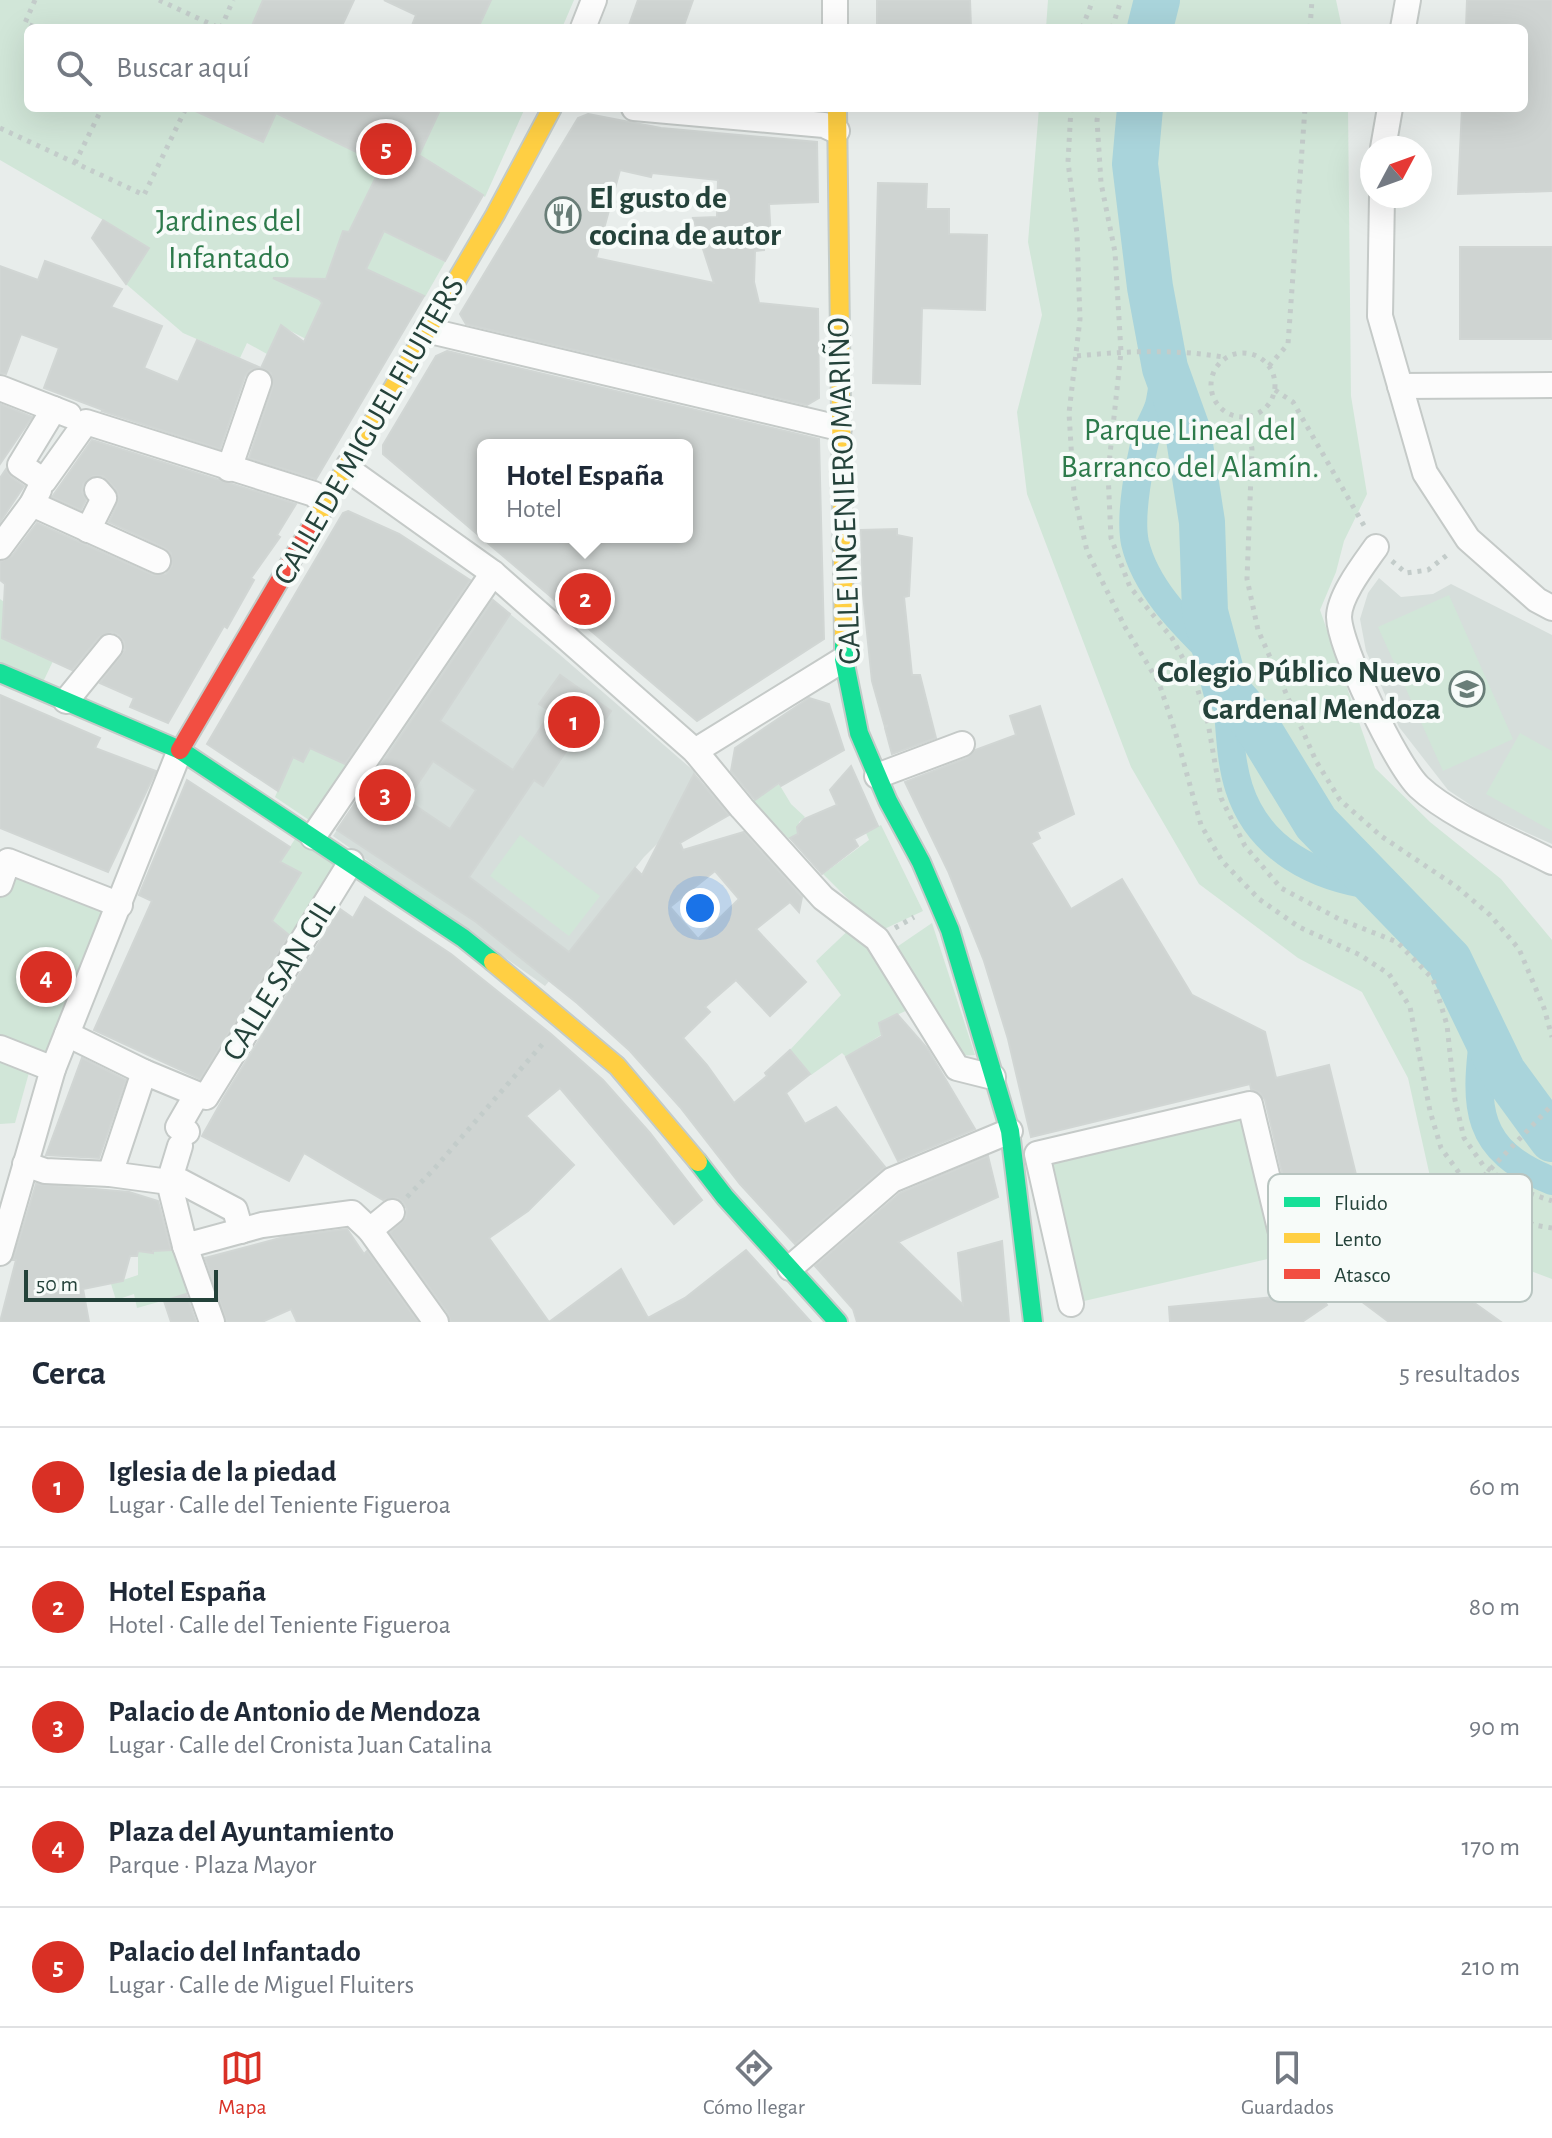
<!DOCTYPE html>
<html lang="es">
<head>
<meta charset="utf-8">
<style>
	:root { --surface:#fff; --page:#f2f2f3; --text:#1f2937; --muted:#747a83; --line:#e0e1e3; --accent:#d93025 }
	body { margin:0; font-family:"Alegreya Sans",sans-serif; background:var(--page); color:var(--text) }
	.compass { position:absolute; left:1360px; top:136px; width:72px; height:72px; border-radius:50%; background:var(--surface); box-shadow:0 8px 32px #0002; rotate:49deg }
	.scale { position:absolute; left:24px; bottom:20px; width:194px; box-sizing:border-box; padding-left:8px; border:4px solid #24423a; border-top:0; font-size:22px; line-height:28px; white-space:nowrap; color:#24423a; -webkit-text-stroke:6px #f7fbf9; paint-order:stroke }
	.you { position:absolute; left:700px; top:908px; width:28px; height:28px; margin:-20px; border:6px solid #fff; border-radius:50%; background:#1a73e8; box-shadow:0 0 0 12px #1a73e833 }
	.badge { display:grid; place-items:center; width:52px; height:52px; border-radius:50%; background:var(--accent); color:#fff; font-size:26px; font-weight:700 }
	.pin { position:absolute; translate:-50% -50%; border:4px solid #fff; box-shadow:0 2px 8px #0006 }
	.popup { position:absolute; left:477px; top:439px; width:216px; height:104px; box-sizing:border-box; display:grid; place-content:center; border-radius:12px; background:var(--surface); filter:drop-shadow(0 2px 6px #0005); font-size:26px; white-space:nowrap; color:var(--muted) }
	.popup b { font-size:30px; color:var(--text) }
	.popup::after { content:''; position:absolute; left:50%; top:100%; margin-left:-16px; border:16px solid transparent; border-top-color:var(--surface) }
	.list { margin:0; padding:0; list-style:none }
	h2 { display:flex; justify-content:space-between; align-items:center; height:104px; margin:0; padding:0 32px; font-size:34px }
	h2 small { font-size:26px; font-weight:400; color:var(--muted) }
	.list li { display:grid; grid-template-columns:52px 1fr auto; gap:24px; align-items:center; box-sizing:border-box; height:120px; padding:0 32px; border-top:2px solid var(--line) }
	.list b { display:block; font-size:30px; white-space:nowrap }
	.list p { margin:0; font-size:26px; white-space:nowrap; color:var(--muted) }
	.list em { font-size:26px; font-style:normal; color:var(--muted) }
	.icon { flex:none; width:44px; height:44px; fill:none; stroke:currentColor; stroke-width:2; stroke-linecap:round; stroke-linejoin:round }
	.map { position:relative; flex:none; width:1552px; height:1322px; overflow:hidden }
	.search { position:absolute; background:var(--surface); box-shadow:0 8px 32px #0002; left:24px; right:24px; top:24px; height:88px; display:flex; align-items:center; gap:20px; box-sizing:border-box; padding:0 28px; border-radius:12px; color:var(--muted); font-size:30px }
	.sheet { height:704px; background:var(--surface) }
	nav { display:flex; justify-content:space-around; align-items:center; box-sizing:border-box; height:112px; border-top:2px solid var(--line); background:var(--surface); font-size:22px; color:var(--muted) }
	nav a { display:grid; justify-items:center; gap:4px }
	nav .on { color:var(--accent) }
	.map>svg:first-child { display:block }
	.built { fill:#d6dedb }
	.green { fill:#d1e6d8 }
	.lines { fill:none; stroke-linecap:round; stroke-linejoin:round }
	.canal { stroke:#a9d4db; stroke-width:28 }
	.river { stroke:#a9d4db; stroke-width:46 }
	.building { fill:#cfd4d2; stroke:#d1d6d4; stroke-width:2; fill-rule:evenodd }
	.street-casing { stroke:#c5cac8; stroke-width:28 }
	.fast-casing { stroke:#c3cbc8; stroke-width:22 }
	.slow-casing { stroke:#c3cbc8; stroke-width:22 }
	.jam-casing { stroke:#c3cbc8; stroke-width:22 }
	.path { stroke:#c3ccca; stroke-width:5; stroke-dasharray:4 6; stroke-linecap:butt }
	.street { stroke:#fcfcfc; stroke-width:24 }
	.fast { stroke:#16e098; stroke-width:18 }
	.slow { stroke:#ffcf43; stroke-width:18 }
	.jam { stroke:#f24e42; stroke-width:18 }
	.path-bridge { stroke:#c3ccca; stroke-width:5; stroke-dasharray:4 6; stroke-linecap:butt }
	.labels { text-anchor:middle; stroke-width:8; stroke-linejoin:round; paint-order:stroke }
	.poi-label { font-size:32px; font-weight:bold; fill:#24423a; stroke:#f7fbf9; text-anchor:start }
	.park-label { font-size:32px; fill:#2d7a4b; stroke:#f7fbf9 }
	.street-label { font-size:32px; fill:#24423a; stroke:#f7fbf9 }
	.key { fill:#f7fbf9; stroke:#b8c4c0; stroke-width:2 }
	.key-label { font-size:22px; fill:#24423a }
</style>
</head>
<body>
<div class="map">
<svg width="1552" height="1322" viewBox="0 0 1552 1322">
	<rect width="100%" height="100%" fill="#e8edeb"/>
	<g class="built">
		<polygon points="1379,578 1401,597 1433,594 1451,584 1552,635 1552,844 1481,812 1448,790 1399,727 1366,651 1360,619 1368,593"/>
		<polygon points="488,596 559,654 695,772 658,843 644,857 574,945 577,948 545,986 333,836"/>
	</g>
	<g class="green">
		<polygon points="0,0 263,0 251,28 28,28 28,108 214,108 210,118 263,142 276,113 371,159 370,163 380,169 349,233 343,231 319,300 322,303 306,339 281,326 267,354 247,343 240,358 183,333 126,284 92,238 103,220 0,160"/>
		<polygon points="491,0 574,0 562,28 478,28"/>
		<polygon points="1048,0 1336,0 1342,28 1046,28"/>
		<polygon points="441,108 525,108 485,197 419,155"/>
		<polygon points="1039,108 1348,108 1351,396 1367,494 1344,541 1336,572 1320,610 1375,768 1430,822 1501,879 1552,940 1552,1279 1480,1252 1431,1181 1408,1078 1362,992 1298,958 1199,884 1131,767 1027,494 1017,412 1042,315 1028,242"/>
		<polygon points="383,231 445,262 425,297 393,282 364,275 356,254 370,260"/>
		<polygon points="1449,595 1513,739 1443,771 1378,627"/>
		<polygon points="0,599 4,602 2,638 37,655 42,649 53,661 43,682 0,666"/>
		<polygon points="1520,733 1552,751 1552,831 1486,794"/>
		<polygon points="310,748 349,766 312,822 275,797 292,757 303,761"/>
		<polygon points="779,784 791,804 805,817 799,822 798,834 789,839 753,801"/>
		<polygon points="881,825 923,911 880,931 823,874 869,840 866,833"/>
		<polygon points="520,835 600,896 569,936 490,876"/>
		<polygon points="297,836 337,864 293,937 270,924 300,873 280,862"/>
		<polygon points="8,861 120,905 53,1069 0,1048 0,884"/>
		<polygon points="932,923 975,1055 956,1056 888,953"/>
		<polygon points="855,924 910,1009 879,1023 881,1035 846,1057 842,1053 811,1075 790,1050 841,995 816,961"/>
		<polygon points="0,1051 30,1069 15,1123 0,1124"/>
		<polygon points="1250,1104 1289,1254 1071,1304 1037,1154"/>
		<polygon points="179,1250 194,1292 137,1308 134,1294 116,1300 111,1284 138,1275 138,1251 152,1253 153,1251"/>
	</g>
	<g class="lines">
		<g class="canal">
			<path d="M1165 368C1163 380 1162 393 1159 405 1156 415 1150 424 1147 433 1140 461 1129 515 1135 543 1146 589 1184 625 1216 657"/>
			<path d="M1226 690C1230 722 1229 757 1239 788 1259 850 1316 878 1376 886"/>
			<path d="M1484 1032C1474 1108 1474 1150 1552 1181"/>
		</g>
		<g class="river">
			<polyline points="1150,28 1157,0"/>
			<polyline points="1140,108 1135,164 1150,287 1165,368 1188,432 1202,522 1205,612 1226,690 1253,720 1316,823 1449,960 1503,1072 1552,1139"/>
		</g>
	</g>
	<g class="building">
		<polygon points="263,0 354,0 341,28 251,28"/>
		<polygon points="384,0 491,0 478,28 411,28 416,15"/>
		<polygon points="638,0 693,0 683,28 628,28"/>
		<polygon points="877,0 970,0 971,28 877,28"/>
		<polygon points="1467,0 1552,0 1552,191 1458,194 1462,108 1524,108 1524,28 1466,28"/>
		<polygon points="189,108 441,108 419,155 483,195 445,261 384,231 366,269 424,296 316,479 249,458 273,386 271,373 261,368 281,325 304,342 322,303 319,299 273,278 326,279 343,231 349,232 380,169 370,163 371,159 276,113 263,142"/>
		<path d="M588 114 661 128 817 142 818 202 769 204 771 239 764 240V250L755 251 754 282 759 303 818 309 819 398 807 405 466 324 460 314 578 118ZM620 170 651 177 652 173 718 180 717 217 693 218 714 283 596 258Z"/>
		<polygon points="878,183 927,184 926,209 949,209 949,234 987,235 985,310 922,308 920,384 873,383"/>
		<polygon points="103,220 149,248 126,284 92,238"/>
		<rect x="1460" y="247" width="92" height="92"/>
		<polygon points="45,261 122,289 111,307 162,326 144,368 178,382 197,340 261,368 250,370 245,376 220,449 102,411 103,410 44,388 59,348 21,334 6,374 0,373 0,266 38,280"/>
		<path d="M447 351 819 439 824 639 697 721 383 454V445L436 356ZM483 445H687V537H483Z"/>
		<polygon points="0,404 32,417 0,464"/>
		<polygon points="92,440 296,504 277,535 280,537 251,578 254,580 227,628 224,626 168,723 130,707 134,698 100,683 125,650 124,642 119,635 112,632 99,637 72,670 2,638 5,584 0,580 0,562 12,556 37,523 153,575 166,574 172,566 171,553 165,548 109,522 117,505 119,495 115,488 103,476 93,476 83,484 82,492 86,500 81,510 52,497"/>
		<polygon points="6,469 11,477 24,486 0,522 0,478"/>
		<polygon points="348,511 399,534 470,580 345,764 310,748 303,762 293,757 278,791 207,744 343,513"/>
		<polygon points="897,529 897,535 912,538 909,596 904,597 912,675 920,675 936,738 892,754 885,728 888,725 885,727 872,681 863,594 861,530"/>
		<path d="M493 600 510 614 440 721 513 770 551 712 539 704 560 675 611 711 592 739 578 733 543 786 534 780 469 877 569 952 635 868 642 875 694 774 729 815 680 843 683 850 744 832 802 897 799 912 790 902 756 929 806 982 770 1016 736 980 705 1007 710 1012 683 1038 707 1065 734 1103 767 1076 765 1073 790 1050 810 1074 786 1093 805 1124 836 1107 885 1167 795 1244 740 1184 680 1107 630 1051 577 1003 476 922 337 830ZM433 761 476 790 450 829 407 800ZM715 871 739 899 698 939 670 907Z"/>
		<polygon points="0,695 100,738 95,748 156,771 108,872 0,828"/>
		<polygon points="809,698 829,704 844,750 781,786 779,783 755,800 731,771 735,748"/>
		<polygon points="1040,706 1074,814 1037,832 1040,838 1031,843 1071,909 1122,879 1192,995 1265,1032 1276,1078 1329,1065 1364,1207 1294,1224 1265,1100 1260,1093 1251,1089 1250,1084 1031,1137 1008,1039 984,961 948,871 905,782 967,758 975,750 1016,735 1010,716"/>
		<polygon points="851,766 878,826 854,839 858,846 822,874 790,838 798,834 797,827 804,819 837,805 830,790"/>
		<polygon points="187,780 290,847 280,862 301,873 272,921 289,935 200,1079 94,1030 152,901 139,895"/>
		<polygon points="365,897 451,954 551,1034 603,1080 650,1133 702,1200 674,1224 560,1088 526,1116 574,1165 528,1211 489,1238 549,1322 621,1269 648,1318 685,1298 746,1250 811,1322 451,1322 448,1313 390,1233 406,1218 407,1209 403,1202 397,1198 383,1200 304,1153 289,1181 202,1136 224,1097 340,909 353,918"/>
		<polygon points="897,1014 927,1048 975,1129 898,1161 846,1057 882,1036 879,1023"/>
		<polygon points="82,1058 126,1080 99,1158 46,1155"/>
		<polygon points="988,1156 998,1197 898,1242 963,1305 958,1253 1002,1241 1009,1322 857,1322 853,1309 815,1266 900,1193"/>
		<polygon points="36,1184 129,1192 158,1201 171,1250 153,1251 153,1253 138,1251 137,1256 130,1256 123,1281 83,1289 89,1322 0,1322 16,1260 13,1260"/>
		<polygon points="347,1229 364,1254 367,1251 418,1322 297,1322 291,1309 262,1322 227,1322 205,1258 284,1237"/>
		<polygon points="1445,1282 1501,1322 1389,1322 1361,1301"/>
		<polygon points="1316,1288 1327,1305 1302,1322 1170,1322 1169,1307 1307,1294"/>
		<polygon points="186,1294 196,1322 171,1322 164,1301"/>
	</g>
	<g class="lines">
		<defs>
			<g id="street">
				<polyline points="835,0 835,28"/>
				<polyline points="583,28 594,0"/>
				<polyline points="1403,28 1408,0"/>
				<polyline points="634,108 824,125 837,131"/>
				<polyline points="1383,148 1390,108"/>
				<polyline points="1382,196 1380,316 1425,473 1468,539 1537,600 1552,608"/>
				<polyline points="426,330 839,428"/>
				<polyline points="1400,386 1552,385"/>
				<polyline points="0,388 69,415"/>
				<polyline points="54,409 20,465 44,481 86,422 314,494 325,505"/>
				<polyline points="349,465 353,473 493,573 695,751 742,808 823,898 877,939 957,1068 993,1077"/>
				<polyline points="229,469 259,382"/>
				<polyline points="32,504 158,561"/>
				<polyline points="88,530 104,498 97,490"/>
				<polyline points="0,547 32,504 39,490"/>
				<path d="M1376 547C1364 564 1339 596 1339 617 1340 648 1396 765 1419 787 1451 817 1512 841 1552 862"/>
				<polyline points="66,701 110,647"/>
				<polyline points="695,751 844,659"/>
				<polyline points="877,776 962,744"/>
				<polyline points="313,837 493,573"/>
				<polyline points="0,884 8,861 120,905"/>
				<polyline points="67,1034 144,1072"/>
				<polyline points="0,1048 53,1069 180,750"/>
				<polyline points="206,1097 351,862"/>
				<polyline points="187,1132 178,1127 197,1094 144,1072 110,1174 169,1182 185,1246 262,1225 352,1213 370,1230 392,1212"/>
				<polyline points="180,1146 169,1182 180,1181 235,1210 241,1231"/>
				<polyline points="25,1164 45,1171 110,1174"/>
				<polyline points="1382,1218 1456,1205"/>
				<polyline points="370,1230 436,1322"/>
				<polyline points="185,1246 212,1322"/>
				<polyline points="0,1253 53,1069"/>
				<polyline points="790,1268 892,1180 1010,1131"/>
				<polyline points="1071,1304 1037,1154 1250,1104 1280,1229 1289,1254"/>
			</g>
			<g id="fast">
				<polyline points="844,639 844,659 859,733 888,801 921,862 950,930 1010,1131 1033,1322"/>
				<polyline points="0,673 180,750 463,938 493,962"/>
				<polyline points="698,1162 725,1197 838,1322"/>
			</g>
			<g id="slow">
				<polyline points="837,108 844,639"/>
				<polyline points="313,524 495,215 552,108"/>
				<polyline points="493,962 617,1066 698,1162"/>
			</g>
			<polyline id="jam" points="180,750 313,524"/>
		</defs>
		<use href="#street" class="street-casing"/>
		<use href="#fast" class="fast-casing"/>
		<use href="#slow" class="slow-casing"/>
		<use href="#jam" class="jam-casing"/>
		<g class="path">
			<polyline points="35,0 25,23 37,28"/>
			<polyline points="159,0 219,28"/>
			<polyline points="221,28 233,0"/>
			<polyline points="1082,28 1093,0"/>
			<polyline points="1112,28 1121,0"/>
			<polyline points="1310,28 1312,0"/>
			<polyline points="1071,108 1068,162 1077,234 1080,319 1069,413 1074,494 1087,551 1125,627 1159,683 1175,731 1201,825 1222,861 1259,899 1299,927 1360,955 1389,974 1410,1007 1430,1111 1441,1148 1465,1181"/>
			<polyline points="1099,108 1097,120 1101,183 1115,252 1121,352 1108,473 1111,538 1130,587 1172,638 1195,681 1208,723 1221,798 1245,846 1281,888 1339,919 1397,942 1433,979 1447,1025 1455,1100 1464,1138 1483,1165 1514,1188 1552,1201"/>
			<polyline points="0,128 144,195 186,108"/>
			<polyline points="75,163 102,108"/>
			<circle cx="1243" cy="385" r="32"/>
			<path d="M1077 356C1126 351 1175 349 1223 357"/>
			<polyline points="1269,366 1288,344 1305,108"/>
			<polyline points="1275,390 1293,402 1366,529"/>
			<polyline points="1246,417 1252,449 1247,579 1258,630 1316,761 1340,800 1381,836 1457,887 1490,915 1519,949 1544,1008 1552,1037"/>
			<polyline points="1392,561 1406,573 1428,570 1451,552"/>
			<polyline points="895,928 914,917"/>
			<polyline points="1477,1193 1534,1225 1552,1228"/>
			<polyline points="407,1197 434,1169 546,1040"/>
		</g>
		<use href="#street" class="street"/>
		<use href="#fast" class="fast"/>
		<use href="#slow" class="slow"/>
		<use href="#jam" class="jam"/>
		<polyline class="path-bridge" points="1456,1205 1552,1105"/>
	</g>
	<defs>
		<symbol id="restaurant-ring" viewBox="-11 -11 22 22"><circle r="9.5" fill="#f7fbf9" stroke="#697e78" stroke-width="1.5"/><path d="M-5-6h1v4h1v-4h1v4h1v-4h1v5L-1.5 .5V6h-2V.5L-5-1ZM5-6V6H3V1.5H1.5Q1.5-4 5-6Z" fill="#697e78"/></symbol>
		<symbol id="school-ring" viewBox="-11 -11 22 22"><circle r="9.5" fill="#f7fbf9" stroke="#697e78" stroke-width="1.5"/><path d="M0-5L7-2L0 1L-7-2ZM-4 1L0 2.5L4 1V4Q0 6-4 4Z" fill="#697e78"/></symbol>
	</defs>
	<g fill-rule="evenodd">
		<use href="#restaurant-ring" x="543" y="195" width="40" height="40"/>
		<use href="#school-ring" x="1447" y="669" width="40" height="40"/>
	</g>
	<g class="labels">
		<g class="poi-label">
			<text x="589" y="208">El gusto de<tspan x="589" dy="37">cocina de autor</tspan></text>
			<text x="1441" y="682" text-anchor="end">Colegio Público Nuevo<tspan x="1441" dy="37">Cardenal Mendoza</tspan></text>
		</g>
		<g class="park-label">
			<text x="229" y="231">Jardines del<tspan x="229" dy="37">Infantado</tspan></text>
			<text x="1190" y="440">Parque Lineal del<tspan x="1190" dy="37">Barranco del Alamín.</tspan></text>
		</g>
		<g class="street-label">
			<text transform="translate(368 430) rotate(-60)" y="11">CALLE DE MIGUEL FLUITERS</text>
			<text transform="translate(843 491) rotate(-92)" y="11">CALLE INGENIERO MARIÑO</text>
			<text transform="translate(278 979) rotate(-58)" y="11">CALLE SAN GIL</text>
		</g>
	</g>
	<rect x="1268" y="1174" width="264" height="128" rx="12" class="key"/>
	<rect x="1284" y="1197" width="36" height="10" fill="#16e098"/>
	<rect x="1284" y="1233" width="36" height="10" fill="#ffcf43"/>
	<rect x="1284" y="1269" width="36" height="10" fill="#f24e42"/>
	<g class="key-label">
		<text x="1334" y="1210">Fluido</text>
		<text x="1334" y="1246">Lento</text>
		<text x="1334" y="1282">Atasco</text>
	</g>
</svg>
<svg class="compass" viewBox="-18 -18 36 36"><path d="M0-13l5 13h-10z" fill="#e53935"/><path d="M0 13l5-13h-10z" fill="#747a83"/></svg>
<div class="scale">50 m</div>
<div class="you"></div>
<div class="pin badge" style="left:574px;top:722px">1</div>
<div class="pin badge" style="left:585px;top:599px">2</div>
<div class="popup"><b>Hotel España</b>Hotel</div>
<div class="pin badge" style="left:385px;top:795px">3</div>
<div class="pin badge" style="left:46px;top:977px">4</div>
<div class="pin badge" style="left:386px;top:149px">5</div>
<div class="search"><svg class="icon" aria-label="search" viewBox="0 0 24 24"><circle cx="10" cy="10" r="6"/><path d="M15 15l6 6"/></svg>Buscar aquí</div>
</div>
<section class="sheet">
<h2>Cerca<small>5 resultados</small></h2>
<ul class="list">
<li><span class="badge">1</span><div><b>Iglesia de la piedad</b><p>Lugar · Calle del Teniente Figueroa</p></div><em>60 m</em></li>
<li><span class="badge">2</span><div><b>Hotel España</b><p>Hotel · Calle del Teniente Figueroa</p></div><em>80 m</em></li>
<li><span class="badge">3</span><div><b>Palacio de Antonio de Mendoza</b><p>Lugar · Calle del Cronista Juan Catalina</p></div><em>90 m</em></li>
<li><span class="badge">4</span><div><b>Plaza del Ayuntamiento</b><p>Parque · Plaza Mayor</p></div><em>170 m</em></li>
<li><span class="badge">5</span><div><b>Palacio del Infantado</b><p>Lugar · Calle de Miguel Fluiters</p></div><em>210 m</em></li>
</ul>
</section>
<nav>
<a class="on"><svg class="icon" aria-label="map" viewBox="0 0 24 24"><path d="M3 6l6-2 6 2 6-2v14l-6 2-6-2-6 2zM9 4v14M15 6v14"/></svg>Mapa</a>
<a><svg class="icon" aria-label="directions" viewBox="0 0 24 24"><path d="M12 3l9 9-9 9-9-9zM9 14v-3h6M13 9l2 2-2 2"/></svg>Cómo llegar</a>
<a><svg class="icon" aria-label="saved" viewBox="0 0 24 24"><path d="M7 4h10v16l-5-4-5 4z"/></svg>Guardados</a>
</nav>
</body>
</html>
